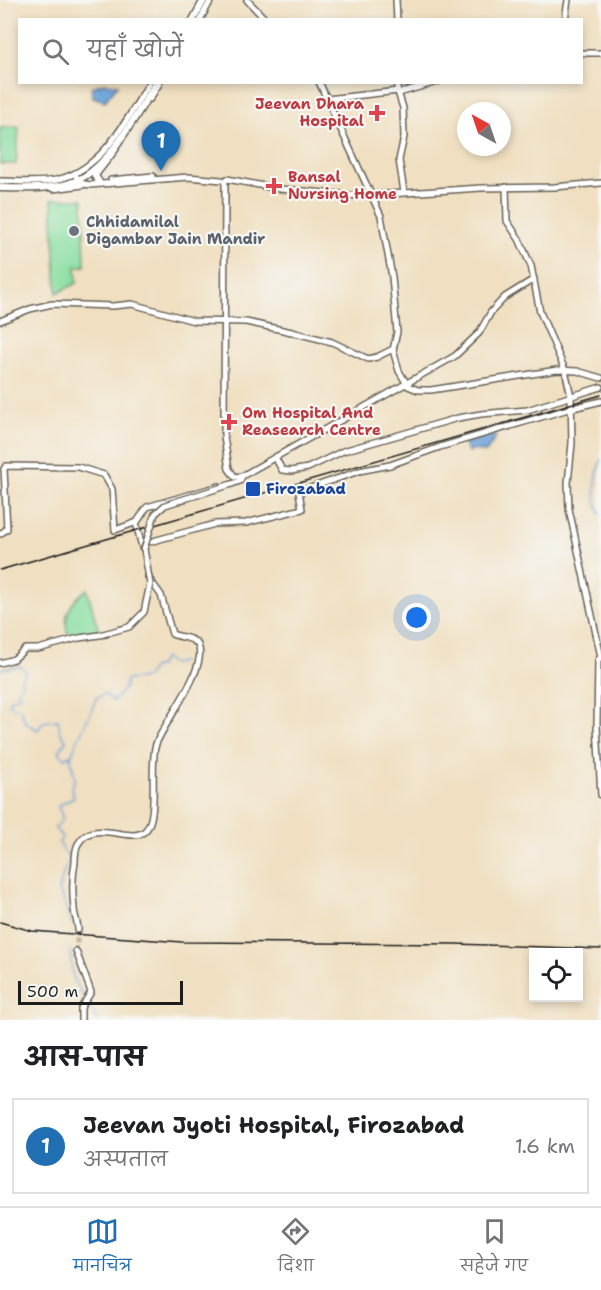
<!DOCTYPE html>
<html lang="hi">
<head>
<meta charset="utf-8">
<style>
	:root { --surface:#fff; --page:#f6f6f6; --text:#202124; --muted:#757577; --line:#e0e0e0; --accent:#1f6fb2 }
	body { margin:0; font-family:"Shantell Sans","Playpen Sans Deva",sans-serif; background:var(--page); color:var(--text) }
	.controls { position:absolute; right:18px; bottom:18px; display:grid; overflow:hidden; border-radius:0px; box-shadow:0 3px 9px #0003 }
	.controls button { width:54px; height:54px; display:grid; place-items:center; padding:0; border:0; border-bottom:2px solid var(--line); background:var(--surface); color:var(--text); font:30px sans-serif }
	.compass { position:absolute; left:457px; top:102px; width:54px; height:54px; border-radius:50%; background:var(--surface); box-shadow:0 3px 9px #0003; rotate:320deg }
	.scale { position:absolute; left:18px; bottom:15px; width:165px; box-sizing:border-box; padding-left:6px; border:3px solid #1c1c1c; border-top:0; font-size:16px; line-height:21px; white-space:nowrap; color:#1c1c1c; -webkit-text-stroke:4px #f6f6f2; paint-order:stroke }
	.you { position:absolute; left:417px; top:618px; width:21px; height:21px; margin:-15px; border:4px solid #fff; border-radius:50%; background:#1a73e8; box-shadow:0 0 0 9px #1a73e833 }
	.badge { display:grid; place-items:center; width:39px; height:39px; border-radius:50%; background:var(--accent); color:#fff; font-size:20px; font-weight:700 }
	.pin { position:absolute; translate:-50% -50px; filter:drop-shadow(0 2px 3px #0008) }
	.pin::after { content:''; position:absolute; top:32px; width:21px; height:18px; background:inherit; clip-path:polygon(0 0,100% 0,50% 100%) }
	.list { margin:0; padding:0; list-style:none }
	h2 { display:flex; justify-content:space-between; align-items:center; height:78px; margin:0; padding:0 24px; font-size:26px }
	h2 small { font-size:20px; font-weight:400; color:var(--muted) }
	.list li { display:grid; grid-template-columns:39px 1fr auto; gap:18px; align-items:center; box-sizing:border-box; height:96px; margin:0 12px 12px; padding:0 12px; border:2px solid var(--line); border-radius:0px }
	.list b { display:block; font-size:22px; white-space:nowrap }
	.list p { margin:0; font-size:20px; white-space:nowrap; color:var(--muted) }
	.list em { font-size:20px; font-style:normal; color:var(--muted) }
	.icon { flex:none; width:33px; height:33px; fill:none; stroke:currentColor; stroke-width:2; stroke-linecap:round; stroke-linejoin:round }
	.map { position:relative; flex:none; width:601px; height:1020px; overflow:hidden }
	.search { position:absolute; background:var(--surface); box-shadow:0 3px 9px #0003; left:18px; right:18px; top:18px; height:66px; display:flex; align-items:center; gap:15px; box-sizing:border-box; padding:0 21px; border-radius:0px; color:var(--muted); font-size:22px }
	.sheet { height:186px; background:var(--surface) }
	nav { display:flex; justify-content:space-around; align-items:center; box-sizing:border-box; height:84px; border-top:2px solid var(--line); background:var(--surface); font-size:16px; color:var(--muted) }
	nav a { display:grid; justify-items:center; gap:3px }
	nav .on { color:var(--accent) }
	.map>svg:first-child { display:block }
	.green { fill:#88dea1; stroke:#527d5e; stroke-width:1.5 }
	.water { fill:#68a0d7; stroke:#425e7a; stroke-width:1.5 }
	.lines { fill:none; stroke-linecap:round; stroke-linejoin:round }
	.stream { stroke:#68a0d7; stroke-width:1.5 }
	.secondary-tunnel { stroke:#c6b89f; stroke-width:5; stroke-dasharray:5 2.5; stroke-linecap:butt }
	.secondary-casing { stroke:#666055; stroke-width:8 }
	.primary-casing { stroke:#666055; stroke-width:9 }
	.secondary { stroke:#fff; stroke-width:5 }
	.primary { stroke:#fff; stroke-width:6 }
	.rail { stroke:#1c1c1c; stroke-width:1.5 }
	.secondary-bridge-casing { stroke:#666055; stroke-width:8; stroke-linecap:butt }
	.secondary-bridge { stroke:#fff; stroke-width:5 }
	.health-dot { fill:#e0444e; stroke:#f6f6f2; stroke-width:2 }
	.worship-dot { fill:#6b7280; stroke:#f6f6f2; stroke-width:2 }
	.transit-dot { fill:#1a4fb4; stroke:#f6f6f2; stroke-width:2 }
	.labels { text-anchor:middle; stroke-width:4.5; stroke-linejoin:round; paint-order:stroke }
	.health-label { font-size:15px; font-weight:bold; fill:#be3a42; stroke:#f6f6f2; text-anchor:start }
	.worship-label { font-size:15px; font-weight:bold; fill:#5b616d; stroke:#f6f6f2; text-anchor:start }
	.transit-label { font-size:15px; font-weight:bold; fill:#164399; stroke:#f6f6f2; text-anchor:start }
</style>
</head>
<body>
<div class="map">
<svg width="601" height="1020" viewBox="0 0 601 1020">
	<rect width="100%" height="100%" fill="#f6f6f2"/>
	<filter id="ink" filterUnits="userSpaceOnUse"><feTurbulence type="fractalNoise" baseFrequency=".0167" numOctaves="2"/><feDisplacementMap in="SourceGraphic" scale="12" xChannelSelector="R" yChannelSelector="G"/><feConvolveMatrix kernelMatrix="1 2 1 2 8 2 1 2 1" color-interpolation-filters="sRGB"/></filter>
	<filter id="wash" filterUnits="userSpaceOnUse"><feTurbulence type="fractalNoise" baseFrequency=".008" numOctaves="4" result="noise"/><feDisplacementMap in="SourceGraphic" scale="24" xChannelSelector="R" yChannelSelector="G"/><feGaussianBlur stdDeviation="1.35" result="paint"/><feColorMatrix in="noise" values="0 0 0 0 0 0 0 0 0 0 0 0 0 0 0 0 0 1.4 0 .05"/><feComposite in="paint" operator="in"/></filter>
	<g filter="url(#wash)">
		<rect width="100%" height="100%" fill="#f0dfc0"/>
		<g class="green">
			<polygon points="19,127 16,164 0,164 0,128"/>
			<polygon points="52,199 83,199 85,266 76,267 77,283 57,293"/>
			<path d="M87 589 99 632 73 636 67 632C63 612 73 600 87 589Z"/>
		</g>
		<g class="water">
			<polygon points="104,83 118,85 105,101 93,97 91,87"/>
			<path d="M491 435 496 437C494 440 488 449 486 452H479L478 450 468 452 463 443Z"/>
		</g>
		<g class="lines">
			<g class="stream">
				<path d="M601 460C596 477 591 498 601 514"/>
				<path d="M0 669 20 666 26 671 21 680 22 686 18 689 19 696 10 699 9 704 14 708 20 709 25 722 38 730 43 722 58 720 60 732 66 740 59 752 65 758 70 755 75 779 71 788 74 797 58 806 63 819 55 828 62 837 59 843 70 860C63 868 62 881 58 891L63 898 71 923"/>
				<path d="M71 757C77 736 90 719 96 698L105 694 113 701 124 689 126 680 145 678 154 667H158L164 658 172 664 182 662"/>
				<path d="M71 950C71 967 72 984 84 996"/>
				<polyline points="87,1000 97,1020"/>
			</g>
		</g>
	</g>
	<g filter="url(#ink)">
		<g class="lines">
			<polyline class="secondary-tunnel" points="76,951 78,930"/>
			<defs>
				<g id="secondary">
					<polyline points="247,0 266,20"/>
					<polyline points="396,0 397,20"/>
					<polyline points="200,20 211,0"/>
					<polyline points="565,20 568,0"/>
					<polyline points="582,53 601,53"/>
					<polyline points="319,82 381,216 392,277 397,332 393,350 399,371 408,386 418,390 431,390 557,370 577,371 601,378"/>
					<polyline points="397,82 397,89 403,108 404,137 399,160 404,192"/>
					<polyline points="399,93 437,82"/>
					<polyline points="150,99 160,82"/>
					<polyline points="327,99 398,91"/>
					<polyline points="76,176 80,183 90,185 188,177 222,180"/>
					<polyline points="95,176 116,149"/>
					<polyline points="227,179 280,189 359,196 481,188 554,187 601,183"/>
					<polyline points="111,180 153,176"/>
					<path d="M0 181C19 181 42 184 60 179 105 167 127 118 150 82"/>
					<polyline points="225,182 224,437 229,469 235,477 242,476 455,356 479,333 491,312 505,297 534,279"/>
					<polyline points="506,187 507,221 519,239 531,266 540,312 565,370 571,396 572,443 568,483 569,509 601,657"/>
					<polyline points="53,189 83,185"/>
					<polyline points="0,321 30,309 52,304 113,306 132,304 194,321 246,322 292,332 332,342 368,359 377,357 393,349"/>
					<polyline points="275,457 282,470 291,471 308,468 343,451 458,418 481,414 527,410 601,387"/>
					<polyline points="232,484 240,481 242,476"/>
					<polyline points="136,523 142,547"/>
					<polyline points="0,534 7,529 4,469 6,466 78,467 104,475 112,489 115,530 137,522 147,507 219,486"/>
					<polyline points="142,544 215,524 246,523 302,509 299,492 359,471 390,465 440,447 565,410 601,401"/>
					<polyline points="601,657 598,660 597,726 601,795"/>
					<polyline points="0,663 14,659 25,649 38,649 79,638 106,634"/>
					<path d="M78 930C78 922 74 916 74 908 72 891 72 878 75 862 75 856 75 850 78 844 94 816 132 846 146 830 159 815 149 763 156 744 165 721 205 672 199 648 197 637 181 638 172 634L161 595 148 577"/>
					<polyline points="76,951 91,992 81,1008 81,1020"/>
				</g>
				<g id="primary">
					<polyline points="193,20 204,0"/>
					<polyline points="95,170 95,176 99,182"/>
					<path d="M0 188C23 188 48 190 70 183 108 172 136 114 157 82"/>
				</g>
			</defs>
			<use href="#secondary" class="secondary-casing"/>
			<use href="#primary" class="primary-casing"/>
			<use href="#secondary" class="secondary"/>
			<use href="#primary" class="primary"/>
			<g class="rail">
				<polyline points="0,570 601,395"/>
				<polyline points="0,922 32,931 182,942 455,944 601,949"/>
			</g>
			<defs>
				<polyline id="secondary-bridge" points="103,634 129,627 144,612 150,584 144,549 155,514 165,505 232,484"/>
			</defs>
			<use href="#secondary-bridge" class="secondary-bridge-casing"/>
			<use href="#secondary-bridge" class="secondary-bridge"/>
		</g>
	</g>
	<g class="health-dot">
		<path d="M374 104h6v6h6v6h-6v6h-6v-6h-6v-6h6z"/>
		<path d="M271 177h6v6h6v6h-6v6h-6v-6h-6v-6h6z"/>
		<path d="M226 413h6v6h6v6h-6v6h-6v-6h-6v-6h6z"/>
	</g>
	<circle class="worship-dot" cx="74" cy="231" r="6"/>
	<rect class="transit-dot" x="245" y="481" width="16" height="16" rx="3"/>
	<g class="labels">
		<g class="health-label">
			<text x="364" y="109" text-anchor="end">Jeevan Dhara<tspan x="364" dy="17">Hospital</tspan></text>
			<text x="288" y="182">Bansal<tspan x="288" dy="17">Nursing Home</tspan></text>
			<text x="242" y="418">Om Hospital And<tspan x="242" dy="17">Reasearch Centre</tspan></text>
		</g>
		<g class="worship-label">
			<text x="86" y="227">Chhidamilal<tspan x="86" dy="17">Digambar Jain Mandir</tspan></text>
		</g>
		<g class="transit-label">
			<text x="266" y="494">Firozabad</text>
		</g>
	</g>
</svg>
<div class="controls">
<button><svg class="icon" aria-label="locate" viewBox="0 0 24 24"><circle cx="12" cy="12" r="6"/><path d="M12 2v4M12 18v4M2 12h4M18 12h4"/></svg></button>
</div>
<svg class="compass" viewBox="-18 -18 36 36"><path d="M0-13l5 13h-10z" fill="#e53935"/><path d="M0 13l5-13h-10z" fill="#757577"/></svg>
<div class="scale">500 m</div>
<div class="you"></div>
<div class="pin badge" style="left:161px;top:171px">1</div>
<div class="search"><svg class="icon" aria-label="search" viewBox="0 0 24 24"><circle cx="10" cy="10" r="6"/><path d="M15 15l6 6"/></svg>यहाँ खोजें</div>
</div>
<section class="sheet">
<h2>आस-पास<small></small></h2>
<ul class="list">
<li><span class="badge">1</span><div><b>Jeevan Jyoti Hospital, Firozabad</b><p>अस्पताल</p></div><em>1.6 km</em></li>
</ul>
</section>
<nav>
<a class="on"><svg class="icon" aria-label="map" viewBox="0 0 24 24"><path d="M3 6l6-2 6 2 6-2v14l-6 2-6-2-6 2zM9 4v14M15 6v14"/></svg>मानचित्र</a>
<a><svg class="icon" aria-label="directions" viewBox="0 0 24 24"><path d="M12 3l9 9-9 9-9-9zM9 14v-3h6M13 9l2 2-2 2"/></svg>दिशा</a>
<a><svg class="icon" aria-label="saved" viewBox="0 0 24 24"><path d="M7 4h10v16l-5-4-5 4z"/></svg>सहेजे गए</a>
</nav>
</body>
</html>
